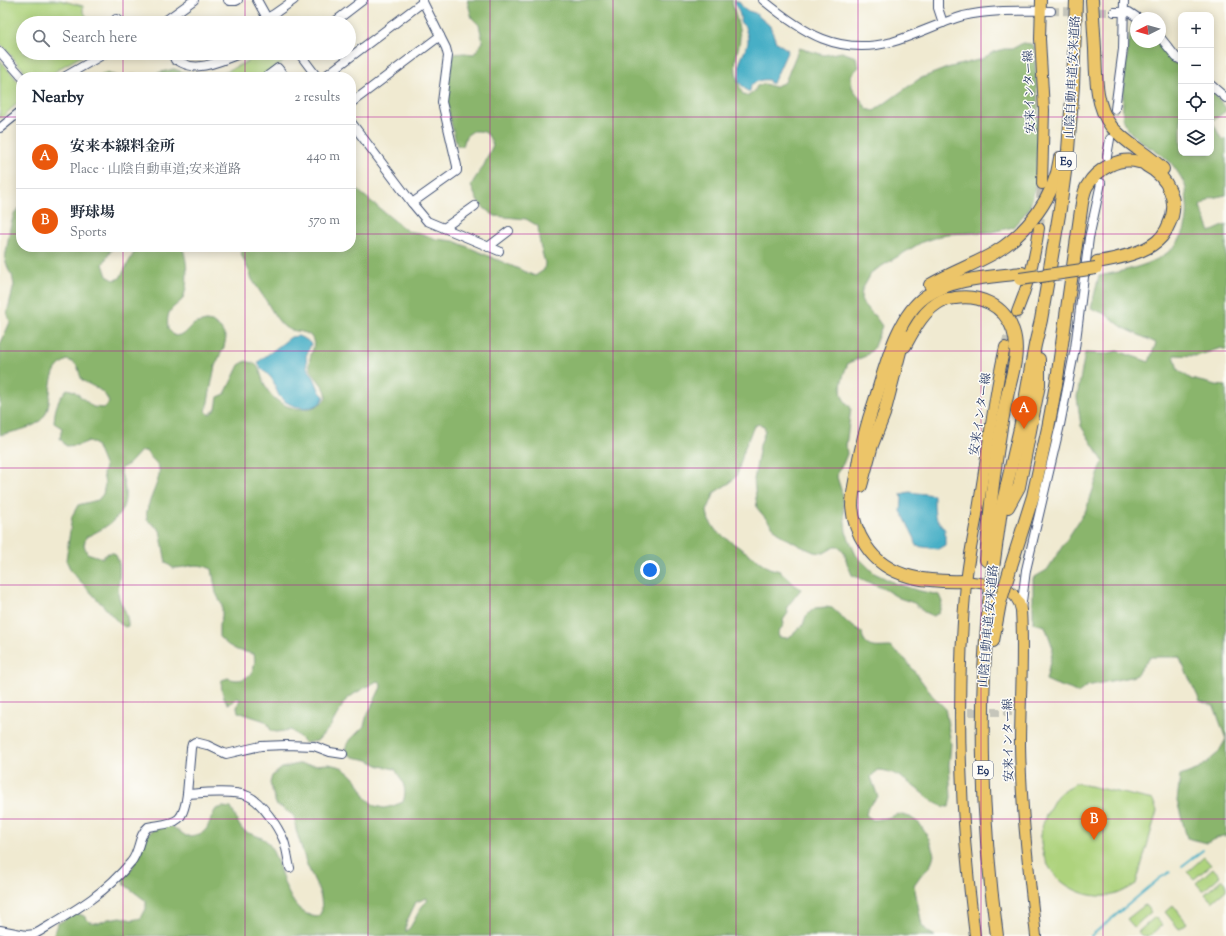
<!DOCTYPE html>
<html lang="en">
<head>
<meta charset="utf-8">
<style>
	:root { --surface:#fff; --page:#f6f6f7; --text:#1f2937; --muted:#747a83; --line:#e0e1e3; --accent:#ea580c }
	body { margin:0; font-family:"Sorts Mill Goudy","Noto Serif JP",serif; background:var(--page); color:var(--text) }
	.controls { position:absolute; right:12px; top:12px; display:grid; overflow:hidden; border-radius:8px; box-shadow:0 2px 10px #0003 }
	.controls button { width:36px; height:36px; display:grid; place-items:center; padding:0; border:0; border-bottom:1px solid var(--line); background:var(--surface); color:var(--text); font:20px sans-serif }
	.compass { position:absolute; left:1130px; top:12px; width:36px; height:36px; border-radius:50%; background:var(--surface); box-shadow:0 2px 10px #0003; rotate:264deg }
	.you { position:absolute; left:650px; top:570px; width:14px; height:14px; margin:-10px; border:3px solid #fff; border-radius:50%; background:#1a73e8; box-shadow:0 0 0 6px #1a73e833 }
	.badge { display:grid; place-items:center; width:26px; height:26px; border-radius:50%; background:var(--accent); color:#fff; font-size:13px; font-weight:700 }
	.pin { position:absolute; translate:-50% -33px; filter:drop-shadow(0 1px 2px #0008) }
	.pin::after { content:''; position:absolute; top:21px; width:14px; height:12px; background:inherit; clip-path:polygon(0 0,100% 0,50% 100%) }
	.list { margin:0; padding:0; list-style:none }
	h2 { display:flex; justify-content:space-between; align-items:center; height:52px; margin:0; padding:0 16px; font-size:17px }
	h2 small { font-size:13px; font-weight:400; color:var(--muted) }
	.list li { display:grid; grid-template-columns:26px 1fr auto; gap:12px; align-items:center; box-sizing:border-box; height:64px; padding:0 16px; border-top:1px solid var(--line) }
	.list b { display:block; font-size:15px; white-space:nowrap }
	.list p { margin:0; font-size:13px; white-space:nowrap; color:var(--muted) }
	.list em { font-size:13px; font-style:normal; color:var(--muted) }
	.icon { flex:none; width:22px; height:22px; fill:none; stroke:currentColor; stroke-width:2; stroke-linecap:round; stroke-linejoin:round }
	.map { position:relative; flex:none; width:1226px; height:936px; overflow:hidden }
	.search { position:absolute; background:var(--surface); box-shadow:0 2px 10px #0003; left:16px; top:16px; width:340px; height:44px; display:flex; align-items:center; gap:10px; box-sizing:border-box; padding:0 14px; border-radius:22px; color:var(--muted); font-size:15px }
	.panel { position:absolute; background:var(--surface); box-shadow:0 2px 10px #0003; left:16px; top:72px; width:340px; height:180px; border-radius:16px }
	.map>svg:first-child { display:block }
	.green { fill:#aed37d; stroke:#64816e }
	.forest { fill:#8ab56c; stroke:#527265; fill-rule:evenodd }
	.water { fill:#47afc6; stroke:#316f92 }
	.lines { fill:none; stroke-linecap:round; stroke-linejoin:round }
	.stream { stroke:#47afc6; stroke-width:2 }
	.minor-tunnel { stroke:#c5c5ba; stroke-width:8; stroke-dasharray:8 4; stroke-linecap:butt }
	.major-tunnel { stroke:#c5c5ba; stroke-width:10; stroke-dasharray:10 5; stroke-linecap:butt }
	.minor-casing { stroke:#3b4b6f; stroke-width:10 }
	.major-casing { stroke:#3b4b6f; stroke-width:12 }
	.highway-casing { stroke:#3b4b6f; stroke-width:14 }
	.minor { stroke:#fff; stroke-width:8 }
	.major { stroke:#ecc569; stroke-width:10 }
	.highway { stroke:#ecc569; stroke-width:12 }
	.highway-bridge-casing { stroke:#3b4b6f; stroke-width:14; stroke-linecap:butt }
	.highway-bridge { stroke:#ecc569; stroke-width:12 }
	.grid { fill:none; stroke:#b5179e; stroke-width:1; stroke-opacity:0.55 }
	.labels { text-anchor:middle; stroke-width:3; stroke-linejoin:round; paint-order:stroke }
	.shield { fill:#fdfcf7; stroke:#5f6c8c; stroke-width:1 }
	.shield-label { font-size:11px; font-weight:bold; fill:#1b2f5e }
	.street-label { font-size:12px; fill:#1b2f5e; stroke:#fdfcf7 }
</style>
</head>
<body>
<div class="map">
<svg width="1226" height="936" viewBox="0 0 1226 936">
	<rect width="100%" height="100%" fill="#fdfcf7"/>
	<filter id="ink" filterUnits="userSpaceOnUse"><feTurbulence type="fractalNoise" baseFrequency=".025" numOctaves="2"/><feDisplacementMap in="SourceGraphic" scale="8" xChannelSelector="R" yChannelSelector="G"/><feConvolveMatrix kernelMatrix="1 2 1 2 8 2 1 2 1" color-interpolation-filters="sRGB"/></filter>
	<filter id="wash" filterUnits="userSpaceOnUse"><feTurbulence type="fractalNoise" baseFrequency=".012" numOctaves="4" result="noise"/><feDisplacementMap in="SourceGraphic" scale="16" xChannelSelector="R" yChannelSelector="G"/><feGaussianBlur stdDeviation="0.9" result="paint"/><feColorMatrix in="noise" values="0 0 0 0 0 0 0 0 0 0 0 0 0 0 0 0 0 1.4 0 .05"/><feComposite in="paint" operator="in"/></filter>
	<g filter="url(#wash)">
		<rect width="100%" height="100%" fill="#f0ead1"/>
		<g class="green">
			<polygon points="0,0 59,0 83,6 83,11 91,23 23,23 23,53 87,53 60,68 48,77 30,77 0,43"/>
			<polygon points="266,53 290,53 292,55 263,77 214,77"/>
			<polygon points="0,60 21,85 21,100 0,119"/>
			<path d="M1076 783 1153 800 1157 811 1136 884C1128 889 1118 895 1108 896 1060 900 1023 851 1050 808 1052 804 1055 798 1058 795 1063 790 1070 787 1076 783Z"/>
			<polygon points="1204,857 1211,865 1194,879 1187,872"/>
			<polygon points="1213,868 1220,876 1203,891 1196,883"/>
			<polygon points="1222,879 1226,883 1226,890 1212,902 1205,894"/>
			<polygon points="1145,905 1151,912 1134,927 1127,919"/>
			<polygon points="1173,905 1187,923 1179,929 1165,912"/>
			<polygon points="1155,917 1162,925 1149,936 1142,936 1138,932"/>
		</g>
		<g class="forest">
			<path d="M467 0H733L732 2C735 14 739 25 740 37 740 45 737 50 736 58 734 71 738 84 743 95L748 96 754 92 757 86 765 84 774 87 785 82 799 48 824 55 842 52 856 57 859 67 851 75 852 87 867 109 874 111 919 79 947 68 982 59 993 52 1004 49H1012L1023 43 1031 44 1034 46 1038 111 1037 161 1035 189 1029 209 1013 227 992 232 946 234 922 242 872 272 862 290 861 299 864 305 875 316 882 326 873 349 866 356 848 363C844 373 838 388 843 398 845 402 849 405 851 408L846 446 847 454 843 464 838 471 837 477 842 493 846 532 856 555 874 573 895 583 916 590 939 595 942 602 939 613 933 616 924 612 914 603 899 598 884 589 852 575 847 563 844 552 840 547H834L824 553 814 552 800 546 779 534 757 508 754 480 760 445 765 431 764 426 759 424 754 426 745 447 737 475 731 482 715 492 707 511 709 521 717 532 769 568 780 571 795 585 801 589 787 607 788 613 783 620 784 624 778 634 779 637 787 638 792 635 803 625 806 616 810 612 815 608 826 607 832 608 849 624 862 632C864 651 876 647 890 647L906 660 932 695 945 708 951 743 949 765 951 797 949 807C929 808 906 769 877 770L871 777 878 797 868 807 866 815 873 820 887 818 898 814 910 817 920 824 929 839 934 855 930 867 921 875 914 885 922 925 928 932 935 936H53L57 924 76 913 84 916 90 922 99 923 108 919 121 917 132 920 141 918 146 909V901L125 885 123 879 132 868 139 855 147 835 153 830 170 825 186 836C212 835 205 826 216 809L223 807 231 808C235 814 238 826 243 830 251 836 263 835 269 844 284 867 284 913 317 917L320 914 322 910 321 898 318 888 307 865 296 830 295 819 293 815 276 804 270 783 272 776 282 768 298 764 313 765 329 764 341 767 356 779 366 798 375 806 384 808 393 806 403 802C408 788 402 781 395 769L380 766 368 760 353 757 348 754 345 748 351 739 364 726 366 718 381 687 380 682 377 681 354 694 345 701 330 727 317 741 305 743 297 735 291 730 277 732 271 731 268 724 265 721 238 712 237 707 240 699 237 698 231 703 228 704C223 698 220 687 222 680L228 678C245 685 258 672 254 654L237 650 228 645 219 637V625L222 616V605L216 593 212 569C194 561 190 568 173 568L166 563 160 530 147 520C147 517 146 514 147 511 148 501 162 477 159 468 157 462 149 457 146 451H141L129 464 121 468 120 470C134 508 119 522 86 537L84 545 87 553 102 558 108 553H114C123 562 118 580 118 593 119 604 129 613 128 626L125 627 119 623 71 571 66 560 72 516 78 505 98 500 103 494 105 484 103 474 105 467 96 445 89 441 79 445 66 446 60 438 62 428 54 423C55 408 57 401 67 389L74 391 93 407 104 408 109 403C105 389 94 388 82 380 77 370 81 364 67 360 40 373 59 405 39 422 30 429 11 432 0 435V345L10 322 7 313 14 285 12 275 9 271 5 259 10 228 14 214 21 206V247H113L103 264 107 276 114 280 120 278 137 247H182C188 258 189 289 182 300 180 302 177 304 175 306 167 312 167 319 168 329L175 336 184 334 194 324 206 321 212 322 221 329 226 338 224 347 215 366 206 412 208 414H210L216 409 218 397 225 394 239 365 246 361C249 362 253 363 255 364 261 369 261 377 264 383 268 394 277 402 287 406 295 409 306 410 314 407 342 395 314 382 310 367 307 357 316 349 313 340 309 329 294 333 286 328 276 321 270 306 263 296 260 291 256 286 253 281 250 277 250 271 247 267 244 260 241 255 240 247H351V182L361 193 407 231 420 233 436 239 454 241 535 276 544 270 545 263 540 245 538 226 526 219 495 216 485 209 477 200 471 186 474 180 484 165 493 145C487 132 487 131 473 131L466 136 463 146H457C448 110 441 91 454 54L464 53 474 54 483 42 479 25 472 18ZM427 898C428 902 426 902 423 905 417 913 412 927 406 932V923L416 902Z"/>
			<path d="M1132 23 1136 26V42H1156L1164 49 1172 62 1181 65V153H1211V90L1226 108V111L1212 121 1222 140 1226 139V195L1211 198 1200 206 1210 232 1226 225V350L1221 348 1197 356 1174 355 1178 370 1191 379 1216 385 1226 386V836H1222L1207 843 1187 838 1177 801 1180 776 1199 769 1218 753 1226 739 1214 706 1200 701 1179 657H1150L1135 676 1087 686 1078 693C1068 687 1057 686 1046 680L1053 648 1045 626 1033 623V578L1047 570 1086 510 1103 461 1081 426 1077 397 1085 353 1103 354 1118 351 1149 362 1156 343 1124 328 1105 314 1091 308 1099 276C1141 267 1192 259 1187 203 1186 198 1187 190 1185 185 1183 180 1174 166 1170 162 1155 148 1134 142 1124 123 1119 114 1129 38 1132 23Z"/>
			<polygon points="174,69 186,73 213,74 214,77 100,77 102,74 106,73 120,77 131,75 150,75"/>
		</g>
		<g class="water">
			<path d="M735 1 739 2 745 10 755 13 770 26 776 42 788 50 773 83H770L769 80C762 79 757 81 751 85L750 91H747L739 82 740 62 748 43V38L745 27 740 22C742 14 736 9 735 1Z"/>
			<path d="M298 336 307 340 311 344 306 356 307 367 314 378 320 392 324 396C320 413 291 409 281 398 276 393 276 385 272 379 268 373 262 371 259 365L258 362 291 337Z"/>
			<polygon points="909,492 934,495 934,507 935,516 945,530 945,545 938,549 916,546 915,539 901,511 902,499 901,494"/>
		</g>
		<g class="lines">
			<g class="stream">
				<polyline points="1182,866 1203,850"/>
				<polyline points="1091,936 1160,878 1170,872"/>
			</g>
		</g>
	</g>
	<g filter="url(#ink)">
		<g class="lines">
			<g class="minor-tunnel">
				<polyline points="1051,11 1114,12"/>
				<polyline points="1110,139 1115,109"/>
				<polyline points="968,712 1014,712"/>
			</g>
			<g class="major-tunnel">
				<polyline points="1039,228 1042,184"/>
				<polyline points="1005,347 1017,312"/>
			</g>
			<defs>
				<g id="minor">
					<polyline points="228,0 230,1 236,1 238,0"/>
					<polyline points="257,0 267,18"/>
					<polyline points="422,0 446,48 448,56 442,102 457,166 457,171 412,203 427,221 499,251"/>
					<path d="M763 0C803 33 838 56 892 42 916 35 939 23 963 16 991 9 1022 11 1051 11"/>
					<polyline points="938,0 938,8 943,23"/>
					<polyline points="1114,12 1129,12 1138,18"/>
					<polyline points="116,19 123,23"/>
					<polyline points="162,23 194,0"/>
					<polyline points="241,23 244,22 245,23"/>
					<polyline points="258,23 274,14 294,0"/>
					<polyline points="333,23 363,0"/>
					<polyline points="1160,37 1176,57 1181,60"/>
					<polyline points="0,52 22,77"/>
					<path d="M170 53C190 78 217 62 242 53"/>
					<polyline points="299,53 317,77"/>
					<polyline points="175,60 187,53"/>
					<polyline points="64,77 106,53"/>
					<polyline points="266,77 278,68 285,77"/>
					<polyline points="324,77 423,2"/>
					<polyline points="1211,85 1226,98"/>
					<polyline points="351,103 440,36"/>
					<polyline points="1115,109 1123,49 1124,0"/>
					<polyline points="351,122 412,203"/>
					<polyline points="0,128 21,111"/>
					<polyline points="1107,156 1110,139"/>
					<polyline points="444,228 475,206"/>
					<polyline points="488,247 509,231"/>
					<polyline points="1021,610 1026,570 1060,425 1075,348 1089,238 1101,183"/>
					<polyline points="187,794 191,748 192,744 195,742 207,745 226,754 261,746 287,745 314,746 330,752 343,754"/>
					<path d="M0 930 26 935 35 934C72 912 103 896 131 862 140 852 138 835 148 827 176 822 183 825 187 794 202 793 234 790 248 796 262 802 278 827 284 841 287 850 288 860 290 868"/>
				</g>
				<g id="major">
					<polyline points="1041,0 1040,39 1044,110 1042,184"/>
					<path d="M1017 312C1029 283 1035 259 1039 228"/>
					<path d="M966 581C989 585 1016 583 1021 610 1024 655 1020 700 1020 745 1021 809 1029 872 1036 936"/>
					<path d="M975 936C960 819 955 700 966 583 969 552 977 521 981 490 989 442 994 394 1005 347"/>
				</g>
				<g id="highway">
					<path d="M1092 0C1093 16 1094 33 1095 49 1096 75 1095 105 1111 126 1126 144 1147 153 1163 169"/>
					<path d="M930 285C950 273 973 265 994 253 1027 233 1055 197 1060 158"/>
					<path d="M905 346C914 329 924 309 943 300 946 299 951 299 955 298 979 294 1004 305 1013 330 1020 350 1013 372 1008 392 1005 406 1002 420 1000 434 993 476 989 518 986 560"/>
					<polyline points="861,486 872,445 884,414 904,336"/>
					<polyline points="1008,507 1019,487 1039,385 1039,359"/>
					<polyline points="994,561 1001,510 1020,428 1035,345 1041,320 1060,209 1068,150 1073,86 1076,0"/>
					<path d="M1011 566 1033 496 1048 428 1057 379 1082 203C1083 198 1084 191 1087 186 1097 169 1119 156 1139 162 1142 162 1145 164 1147 166 1168 177 1180 202 1169 224 1166 232 1160 240 1152 245 1136 255 1116 259 1097 262"/>
					<path d="M966 581C929 582 888 580 866 546 858 534 853 521 852 506 852 497 854 486 856 476 860 449 867 423 876 397 886 365 897 316 926 296 952 278 992 277 1022 273"/>
					<path d="M989 603C978 714 982 826 997 936"/>
					<polyline points="993,641 1000,603"/>
				</g>
			</defs>
			<use href="#minor" class="minor-casing"/>
			<use href="#major" class="major-casing"/>
			<use href="#highway" class="highway-casing"/>
			<use href="#minor" class="minor"/>
			<use href="#major" class="major"/>
			<use href="#highway" class="highway"/>
			<defs>
				<g id="highway-bridge">
					<polyline points="1020,279 1096,268"/>
					<polyline points="989,603 994,561"/>
					<polyline points="1000,603 1011,566"/>
				</g>
			</defs>
			<use href="#highway-bridge" class="highway-bridge-casing"/>
			<use href="#highway-bridge" class="highway-bridge"/>
		</g>
	</g>
	<path class="grid" d="M123 0V23M245 0V23M368 0V936M490 0V936M613 0V936M736 0V936M858 0V936M981 0V936M1103 0V936M123 53V77M245 53V77M0 117H21M351 117H1181M1211 117H1226M0 234H21M351 234H1226M123 247V936M245 247V936M0 351H1226M0 468H1226M0 585H1226M0 702H1226M0 819H1226"/>
	<g class="labels">
		<g class="shield">
			<rect x="1056" y="152" width="20" height="18" rx="3"/>
			<rect x="973" y="761" width="20" height="18" rx="3"/>
		</g>
		<g class="shield-label">
			<text x="1066" y="165">E9</text>
			<text x="983" y="774">E9</text>
		</g>
		<g class="street-label">
			<text transform="translate(1072 77) rotate(-87)" y="4">山陰自動車道;安来道路</text>
			<text transform="translate(1029 92) rotate(-92)" y="4">安来インター線</text>
			<text transform="translate(980 414) rotate(-81)" y="4">安来インター線</text>
			<text transform="translate(988 626) rotate(-85)" y="4">山陰自動車道;安来道路</text>
			<text transform="translate(1008 740) rotate(-91)" y="4">安来インター線</text>
		</g>
	</g>
</svg>
<div class="controls">
<button>+</button>
<button>−</button>
<button><svg class="icon" aria-label="locate" viewBox="0 0 24 24"><circle cx="12" cy="12" r="6"/><path d="M12 2v4M12 18v4M2 12h4M18 12h4"/></svg></button>
<button><svg class="icon" aria-label="layers" viewBox="0 0 24 24"><path d="M12 4l9 5-9 5-9-5zM3 14l9 5 9-5"/></svg></button>
</div>
<svg class="compass" viewBox="-18 -18 36 36"><path d="M0-13l5 13h-10z" fill="#e53935"/><path d="M0 13l5-13h-10z" fill="#747a83"/></svg>
<div class="you"></div>
<div class="pin badge" style="left:1024px;top:429px">A</div>
<div class="pin badge" style="left:1094px;top:840px">B</div>
<div class="search"><svg class="icon" aria-label="search" viewBox="0 0 24 24"><circle cx="10" cy="10" r="6"/><path d="M15 15l6 6"/></svg>Search here</div>
<section class="panel">
<h2>Nearby<small>2 results</small></h2>
<ul class="list">
<li><span class="badge">A</span><div><b>安来本線料金所</b><p>Place · 山陰自動車道;安来道路</p></div><em>440 m</em></li>
<li><span class="badge">B</span><div><b>野球場</b><p>Sports</p></div><em>570 m</em></li>
</ul>
</section>
</div>
</body>
</html>
